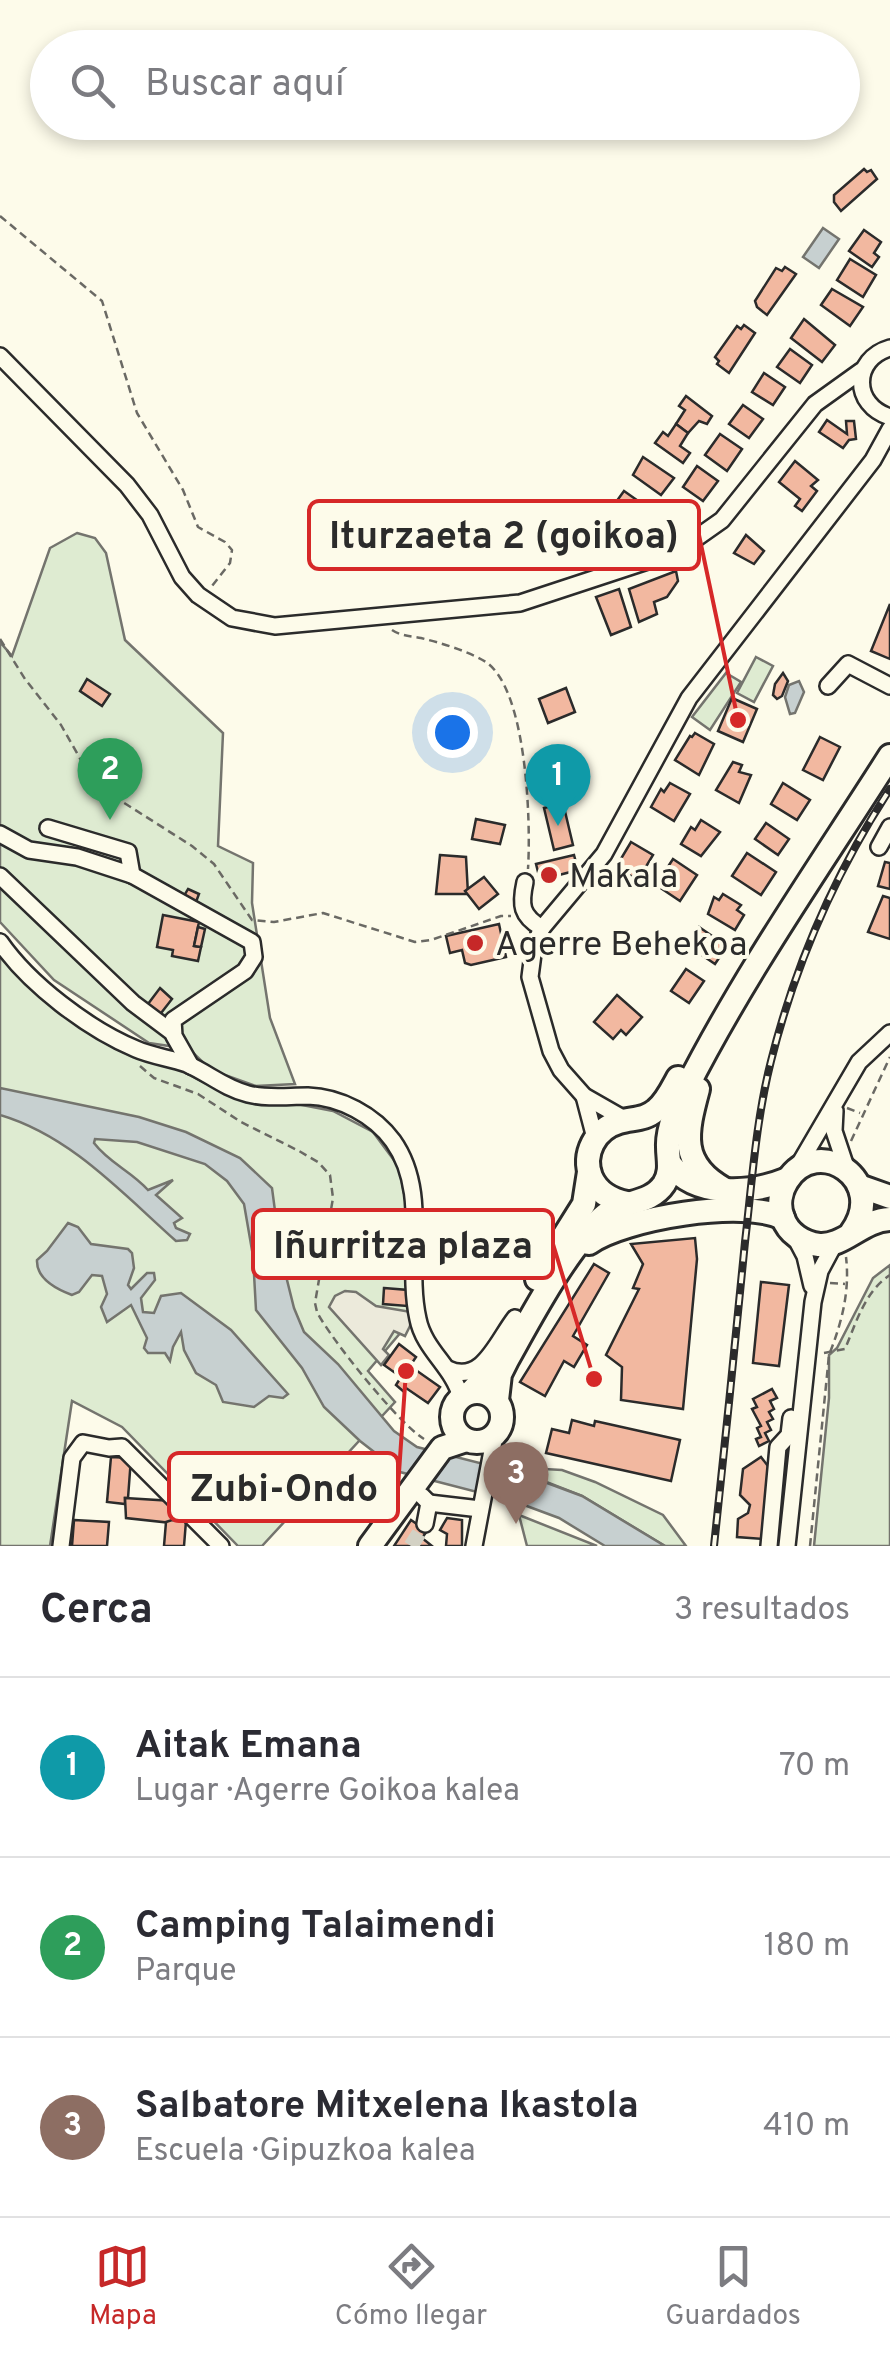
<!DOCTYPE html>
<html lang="es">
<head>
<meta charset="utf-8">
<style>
	:root { --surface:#fff; --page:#f2f2f3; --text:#2b2b33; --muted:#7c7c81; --line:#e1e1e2; --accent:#c62828 }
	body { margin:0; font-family:Overpass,sans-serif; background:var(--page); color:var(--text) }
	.you { position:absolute; left:452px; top:732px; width:35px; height:35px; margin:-25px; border:8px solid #fff; border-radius:50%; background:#1a73e8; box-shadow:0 0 0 15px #1a73e833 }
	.badge { display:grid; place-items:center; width:65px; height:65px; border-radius:50%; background:var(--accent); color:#fff; font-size:32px; font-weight:700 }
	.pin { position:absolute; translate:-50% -82px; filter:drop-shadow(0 2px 5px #0008) }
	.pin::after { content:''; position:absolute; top:52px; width:35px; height:30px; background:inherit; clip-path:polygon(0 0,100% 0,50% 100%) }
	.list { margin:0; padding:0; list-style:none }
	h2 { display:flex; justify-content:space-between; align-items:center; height:130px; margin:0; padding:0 40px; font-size:42px }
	h2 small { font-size:32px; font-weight:400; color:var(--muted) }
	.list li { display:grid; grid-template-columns:65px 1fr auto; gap:30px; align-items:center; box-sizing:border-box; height:180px; padding:0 40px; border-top:2px solid var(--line) }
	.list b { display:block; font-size:38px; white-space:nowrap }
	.list p { margin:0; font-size:32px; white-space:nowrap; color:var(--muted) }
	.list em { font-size:32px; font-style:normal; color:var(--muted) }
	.icon { flex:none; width:55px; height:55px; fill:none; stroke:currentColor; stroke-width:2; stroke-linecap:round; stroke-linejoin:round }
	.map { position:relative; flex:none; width:890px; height:1546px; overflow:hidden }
	.search { position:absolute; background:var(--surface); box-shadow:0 5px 15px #0003; left:30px; right:30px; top:30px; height:110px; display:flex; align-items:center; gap:25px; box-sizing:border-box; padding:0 35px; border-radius:55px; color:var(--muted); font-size:38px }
	.sheet { height:670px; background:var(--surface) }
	nav { display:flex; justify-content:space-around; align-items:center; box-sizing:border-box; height:140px; border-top:2px solid var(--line); background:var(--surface); font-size:28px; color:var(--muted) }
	nav a { display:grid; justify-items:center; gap:5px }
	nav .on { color:var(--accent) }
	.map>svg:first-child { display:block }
	.green { fill:#deebd1; stroke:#74746e; stroke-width:2.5 }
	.parking { fill:#eceadb; stroke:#74746e; stroke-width:2.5 }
	.water { fill:#c7d0d0; stroke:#74746e; stroke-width:2.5 }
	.building { fill:#f2b8a0; stroke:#2b2b2b; stroke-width:2.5 }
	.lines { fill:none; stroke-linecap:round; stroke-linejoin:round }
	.minor-tunnel { stroke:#d3d1c4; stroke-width:15; stroke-dasharray:15 8; stroke-linecap:butt }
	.minor-casing { stroke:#2b2b2b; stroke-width:20 }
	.highway-casing { stroke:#2b2b2b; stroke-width:28 }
	.path { stroke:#6a6964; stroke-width:2.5; stroke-dasharray:8 5; stroke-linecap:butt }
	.minor { stroke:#fdfbea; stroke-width:15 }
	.highway { stroke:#fdfbea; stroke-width:22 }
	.rail-casing { stroke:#2b2b2b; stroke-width:8 }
	.rail { stroke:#fdfbea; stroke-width:4; stroke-dasharray:11; stroke-linecap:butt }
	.poi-dot { fill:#c62828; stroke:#fdfbea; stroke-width:4 }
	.labels { text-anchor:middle; stroke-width:8; stroke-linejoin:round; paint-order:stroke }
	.poi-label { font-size:35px; fill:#2b2b2b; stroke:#fdfbea; text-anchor:start }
	.leader { fill:none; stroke:#d62828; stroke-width:4 }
	.callout-dot { fill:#d62828; stroke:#fdfbea; stroke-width:4 }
	.callout { fill:#fdfbea; stroke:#d62828; stroke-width:4 }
	.callout-label { font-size:38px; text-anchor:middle; font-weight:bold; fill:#2b2b2b }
</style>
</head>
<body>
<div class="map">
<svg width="890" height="1546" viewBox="0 0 890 1546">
	<rect width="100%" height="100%" fill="#fdfbea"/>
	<g class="green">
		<polygon points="77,533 95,538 106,553 125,640 223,733 218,846 253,863 252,903 270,1018 295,1084 256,1086 211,1070 189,1049 149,1043 54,980 0,922 0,642 12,656 50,548"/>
		<polygon points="756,657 773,666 754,702 737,693"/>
		<polygon points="726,673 741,682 710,730 692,717"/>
		<polygon points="0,950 54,1005 223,1092 254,1104 297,1104 333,1111 373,1132 399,1167 408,1214 413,1318 368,1371 395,1402 262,1546 238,1546 122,1427 72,1401 50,1546 0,1546"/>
		<polygon points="890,1265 890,1546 814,1546 829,1398 829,1355 837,1348 873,1278"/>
		<polygon points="508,1467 562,1470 595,1482 663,1515 686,1546 665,1546 582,1496"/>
		<polygon points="519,1515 597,1546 527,1546"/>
	</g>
	<polygon class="parking" points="345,1291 356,1292 376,1306 411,1312 410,1326 405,1336 394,1331 383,1349 389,1355 381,1365 329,1307 335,1296"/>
	<g class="water">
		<polygon points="823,228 839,239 819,268 803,257"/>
		<polygon points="799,681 804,692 795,713 790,714 785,697 789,685"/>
		<path d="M0 1088 139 1117 186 1132 240 1158 272 1188 281 1256 294 1308 304 1332 338 1364 394 1431 417 1447 523 1474 582 1496 665 1546H605L559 1518 516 1502 400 1472 360 1441 324 1407 302 1368 256 1310 253 1256 244 1204 227 1181 205 1164 137 1142 95 1139 94 1143C109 1163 131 1171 148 1190L173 1180 156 1195 182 1218 174 1223 176 1228 190 1234 187 1240 176 1241C122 1193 71 1136 0 1115Z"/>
		<path d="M68 1223 78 1227 91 1244 128 1249 132 1253 134 1268 128 1285 131 1289 147 1273H154L155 1280 141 1298 143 1312 154 1313 161 1296 181 1293 231 1330 288 1394 283 1398 269 1396 254 1407 223 1402 216 1385 196 1373 184 1350 181 1332 173 1347 170 1361 165 1353H148L144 1348 147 1338 131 1305 107 1322 101 1307 107 1294 102 1276 92 1275 79 1292 72 1295C56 1289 36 1279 37 1260L47 1251Z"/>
	</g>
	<g class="building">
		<polygon points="864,169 867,172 871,170 877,179 841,211 834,202 834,195"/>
		<polygon points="864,230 881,242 874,253 879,257 872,267 849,251"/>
		<polygon points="850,259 876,275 863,297 837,280"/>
		<polygon points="785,267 796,274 767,315 757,307 755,301 776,268 782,271"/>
		<polygon points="832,289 863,307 850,326 821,305"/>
		<polygon points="804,319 835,345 822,362 791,338"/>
		<polygon points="744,325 755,333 729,373 717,364 719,361 715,357 737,326 741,329"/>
		<polygon points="790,349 812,365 800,383 777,367"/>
		<polygon points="764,373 785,387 773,405 752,392"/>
		<polygon points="686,396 712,416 707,424 699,421 688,433 676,424 685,410 679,406"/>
		<polygon points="743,405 763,419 749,438 729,424"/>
		<polygon points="827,420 847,434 846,421 854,421 856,439 849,440 843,448 819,432"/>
		<polygon points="676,424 688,433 680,446 690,453 683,463 655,443 663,432 668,436"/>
		<polygon points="720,434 742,449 727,471 705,455"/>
		<polygon points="643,457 674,478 661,495 633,475"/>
		<polygon points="795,461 818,480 811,486 817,491 802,511 795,506 800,499 779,482"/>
		<polygon points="697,466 718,481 703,501 683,487"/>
		<polygon points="624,491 651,510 638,528 611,509"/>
		<polygon points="746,535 764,551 754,564 734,553"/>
		<polygon points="676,571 678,581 667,597 654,602 657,614 639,622 629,589"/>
		<polygon points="619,589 631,627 611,635 596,597"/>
		<polygon points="890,604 890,659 871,651"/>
		<polygon points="783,673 788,681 782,696 777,699 773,695 775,684"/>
		<polygon points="87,679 110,694 102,706 80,691"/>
		<polygon points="566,688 575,712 548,723 539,699"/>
		<polygon points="732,698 757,709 743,742 718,731"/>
		<polygon points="695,733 714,744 699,775 675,760 690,736 692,737"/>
		<polygon points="820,737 840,747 823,780 803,770"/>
		<polygon points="733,762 742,765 739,772 751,775 739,803 716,790"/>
		<polygon points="670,783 690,794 674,821 651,807 661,789 664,792"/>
		<polygon points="783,783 810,800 797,820 771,804"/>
		<polygon points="563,803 573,845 554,850 544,808"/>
		<polygon points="476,819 505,825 500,844 472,839"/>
		<polygon points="701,820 720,832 701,856 681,844 691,827 695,830"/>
		<polygon points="766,823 789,839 778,855 755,839"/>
		<polygon points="631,842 653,855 638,880 616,867"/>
		<polygon points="747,853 776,872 761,895 732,876"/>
		<polygon points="440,855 466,857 468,894 436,894"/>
		<polygon points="574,855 578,870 540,880 536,864"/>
		<polygon points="673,859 697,875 680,901 656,885"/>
		<polygon points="885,862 890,863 890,889 878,886"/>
		<polygon points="484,877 498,894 479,909 465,891"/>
		<polygon points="188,889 199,894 196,902 184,896"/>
		<polygon points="723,894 741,905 737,910 744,915 735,930 708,914 714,897 719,900"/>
		<polygon points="883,896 890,898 890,939 868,932"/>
		<polygon points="163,915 199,922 194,946 201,947 198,961 172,956 173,950 157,947"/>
		<polygon points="499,924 506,957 471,965 465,963 462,950 450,953 446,936"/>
		<polygon points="198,927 205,929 201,947 194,946"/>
		<polygon points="699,927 727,946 715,964 687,945"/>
		<polygon points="686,969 704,981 689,1003 671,991"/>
		<polygon points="160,988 172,999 158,1017 145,1008"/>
		<polygon points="617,995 642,1017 626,1035 621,1030 613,1039 594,1022"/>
		<polygon points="695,1238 697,1259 683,1409 621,1400 622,1367 606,1355 639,1289 633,1288 643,1264 631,1244"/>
		<polygon points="594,1264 609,1273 573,1336 587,1345 574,1367 564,1361 545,1396 520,1382"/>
		<polygon points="761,1282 789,1285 779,1366 753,1363"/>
		<polygon points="384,1288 408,1290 407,1306 383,1304"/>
		<polygon points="399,1344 416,1357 410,1366 440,1387 428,1403 406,1388 403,1391 396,1385 401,1377 384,1365"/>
		<polygon points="772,1389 777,1398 770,1401 774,1409 769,1412 773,1419 767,1422 771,1430 765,1433 769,1441 759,1446 756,1439 761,1437 757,1428 761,1426 752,1409 757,1407 753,1399"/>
		<polygon points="572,1420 594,1426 595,1421 680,1440 671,1481 546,1453 552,1429 569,1433"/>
		<polygon points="111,1457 131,1458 128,1498 125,1498 125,1504 107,1502"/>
		<polygon points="761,1457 771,1470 763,1539 737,1537 738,1519 748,1513 750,1505 740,1495 743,1469"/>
		<polygon points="125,1498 173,1501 172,1523 126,1518"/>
		<polygon points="447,1518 462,1520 462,1546 446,1546 447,1534 440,1530"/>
		<polygon points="74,1520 109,1522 107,1546 72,1546"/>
		<polygon points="172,1520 186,1521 184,1546 164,1546 166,1522"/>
		<polygon points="411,1520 427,1531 422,1538 432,1546 394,1546"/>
	</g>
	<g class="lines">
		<polyline class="minor-tunnel" points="411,1546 425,1524"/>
		<defs>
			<g id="minor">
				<path d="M890 348C852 359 852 405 890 417"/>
				<polyline points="0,356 127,485 150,515 182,577 198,595 232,618 275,626 520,603 678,551 722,520 815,404 861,371"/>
				<polyline points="828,686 848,664 890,686"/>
				<polyline points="48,828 128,852 132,875"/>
				<polyline points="0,834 29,850 77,857 132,875 252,942 254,957 245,971 173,1020 174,1036 191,1066"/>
				<polyline points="879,847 890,827"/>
				<polyline points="0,876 133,1003 173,1033"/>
				<path d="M525 882C520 905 521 916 542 928"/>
				<path d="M0 942C29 984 88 1029 136 1049 152 1056 170 1058 187 1064 208 1073 224 1088 248 1094 268 1099 287 1096 308 1096 340 1097 374 1115 393 1141 430 1193 405 1261 418 1319 424 1350 454 1368 461 1398"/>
				<polyline points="584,1096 595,1138"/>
				<polyline points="835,1111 834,1131 847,1170"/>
				<polyline points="626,1120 584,1096 561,1070 551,1051 530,977 534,946 542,928 604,854 689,698 873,460 890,429"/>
				<polyline points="797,1168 859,1062 890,1033"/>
				<polyline points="795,1237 805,1256 812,1286"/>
				<path d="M448 1369C482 1385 497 1341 515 1318"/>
				<polyline points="422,1496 429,1503 425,1524"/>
				<polyline points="429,1503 480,1509"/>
				<polyline points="61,1546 72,1458 83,1443 109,1448 122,1447 221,1546"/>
				<polyline points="474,1546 495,1435"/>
				<polyline points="769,1546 778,1447 789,1435 791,1418"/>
				<polyline points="787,1546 813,1302 820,1271 835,1243"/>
			</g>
			<g id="highway">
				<path d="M698 1089C686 1133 679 1164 724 1189"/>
				<path d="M670 1164C696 1198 751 1194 788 1179"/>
				<polyline points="859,1186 890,1197"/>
				<path d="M627 1203C611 1200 598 1193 591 1177 582 1154 595 1129 619 1122 632 1118 645 1120 656 1110 666 1102 672 1089 678 1078"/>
				<path d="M851 1233C890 1180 817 1133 787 1181 780 1192 778 1206 783 1218 788 1233 803 1243 819 1245 844 1247 862 1220 890 1219"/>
				<path d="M589 1243C624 1218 744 1198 783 1218"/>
				<polyline points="537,1279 584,1204 589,1172"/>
				<circle cx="477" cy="1417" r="25"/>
				<polyline points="471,1392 485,1377 497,1356"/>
				<path d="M497 1400 500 1374 507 1360C530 1319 569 1244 605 1215 623 1200 650 1205 664 1184 672 1171 668 1160 668 1147 667 1128 678 1105 686 1089 745 973 820 866 890 756"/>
				<polyline points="370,1546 442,1448 466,1440"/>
			</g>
		</defs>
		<use href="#minor" class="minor-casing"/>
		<use href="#highway" class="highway-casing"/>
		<g class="path">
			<polyline points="0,216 102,301 137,413 183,490 198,527 225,542 232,550 230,563 212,586"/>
			<path d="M392 630C401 636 410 636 421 638 441 643 468 651 486 662 527 690 531 822 528 869"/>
			<polyline points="0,639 25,679 61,725 90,776 107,792 192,846 214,864 252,920 274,922 323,913 415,942 431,940 501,916 511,916"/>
			<path d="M140 1066 154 1078 198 1094 241 1122 299 1151 318 1162 330 1175 333 1198 315 1303 317 1312C330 1338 399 1424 424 1439"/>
			<polyline points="847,1108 860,1113"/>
			<polyline points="851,1141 890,1057"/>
			<polyline points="830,1283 845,1284"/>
			<path d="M824 1353 845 1349C856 1323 865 1291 890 1275"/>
			<path d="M810 1546 829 1355C842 1322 850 1291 846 1257"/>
		</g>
		<use href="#minor" class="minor"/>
		<use href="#highway" class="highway"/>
		<defs>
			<path id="rail" d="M714 1546C725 1445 735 1343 745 1242 752 1182 756 1120 771 1061 795 965 836 872 890 789"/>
		</defs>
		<use href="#rail" class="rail-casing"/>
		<use href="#rail" class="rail"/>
	</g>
	<g class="poi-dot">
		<circle cx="549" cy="875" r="10"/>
		<circle cx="475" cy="943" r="10"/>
	</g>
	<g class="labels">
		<g class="poi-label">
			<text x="569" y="887">Makala</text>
			<text x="495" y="955">Agerre Behekoa</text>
		</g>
	</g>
	<path class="leader" d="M738 720L699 535M594 1379L553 1244M406 1371L398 1487"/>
	<g class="callout-dot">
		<circle cx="738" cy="720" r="10"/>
		<circle cx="594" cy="1379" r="10"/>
		<circle cx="406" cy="1371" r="10"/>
	</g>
	<g class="callout">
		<rect x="309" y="501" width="390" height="68" rx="10"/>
		<rect x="253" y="1210" width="300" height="68" rx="10"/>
		<rect x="169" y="1453" width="229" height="68" rx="10"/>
	</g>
	<g class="callout-label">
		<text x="504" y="548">Iturzaeta 2 (goikoa)</text>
		<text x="403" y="1258">Iñurritza plaza</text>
		<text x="284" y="1501">Zubi-Ondo</text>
	</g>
</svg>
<div class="you"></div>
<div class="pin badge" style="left:558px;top:826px;background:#0f9aa8">1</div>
<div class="pin badge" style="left:110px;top:820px;background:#2e9e5b">2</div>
<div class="pin badge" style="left:516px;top:1524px;background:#8d6e63">3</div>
<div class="search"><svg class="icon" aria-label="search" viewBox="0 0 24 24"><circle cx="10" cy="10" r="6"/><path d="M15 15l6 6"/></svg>Buscar aquí</div>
</div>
<section class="sheet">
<h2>Cerca<small>3 resultados</small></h2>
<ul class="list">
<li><span class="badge" style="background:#0f9aa8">1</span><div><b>Aitak Emana</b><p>Lugar · Agerre Goikoa kalea</p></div><em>70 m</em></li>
<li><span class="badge" style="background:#2e9e5b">2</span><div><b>Camping Talaimendi</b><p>Parque</p></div><em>180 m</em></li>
<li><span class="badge" style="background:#8d6e63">3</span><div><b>Salbatore Mitxelena Ikastola</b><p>Escuela · Gipuzkoa kalea</p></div><em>410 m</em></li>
</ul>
</section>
<nav>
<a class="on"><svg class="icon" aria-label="map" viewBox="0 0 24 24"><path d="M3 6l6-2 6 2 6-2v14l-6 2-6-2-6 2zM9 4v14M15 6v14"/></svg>Mapa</a>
<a><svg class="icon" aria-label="directions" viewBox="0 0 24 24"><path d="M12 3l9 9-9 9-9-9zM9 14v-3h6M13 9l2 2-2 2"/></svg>Cómo llegar</a>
<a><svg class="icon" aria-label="saved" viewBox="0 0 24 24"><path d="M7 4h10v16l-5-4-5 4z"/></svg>Guardados</a>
</nav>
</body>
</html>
